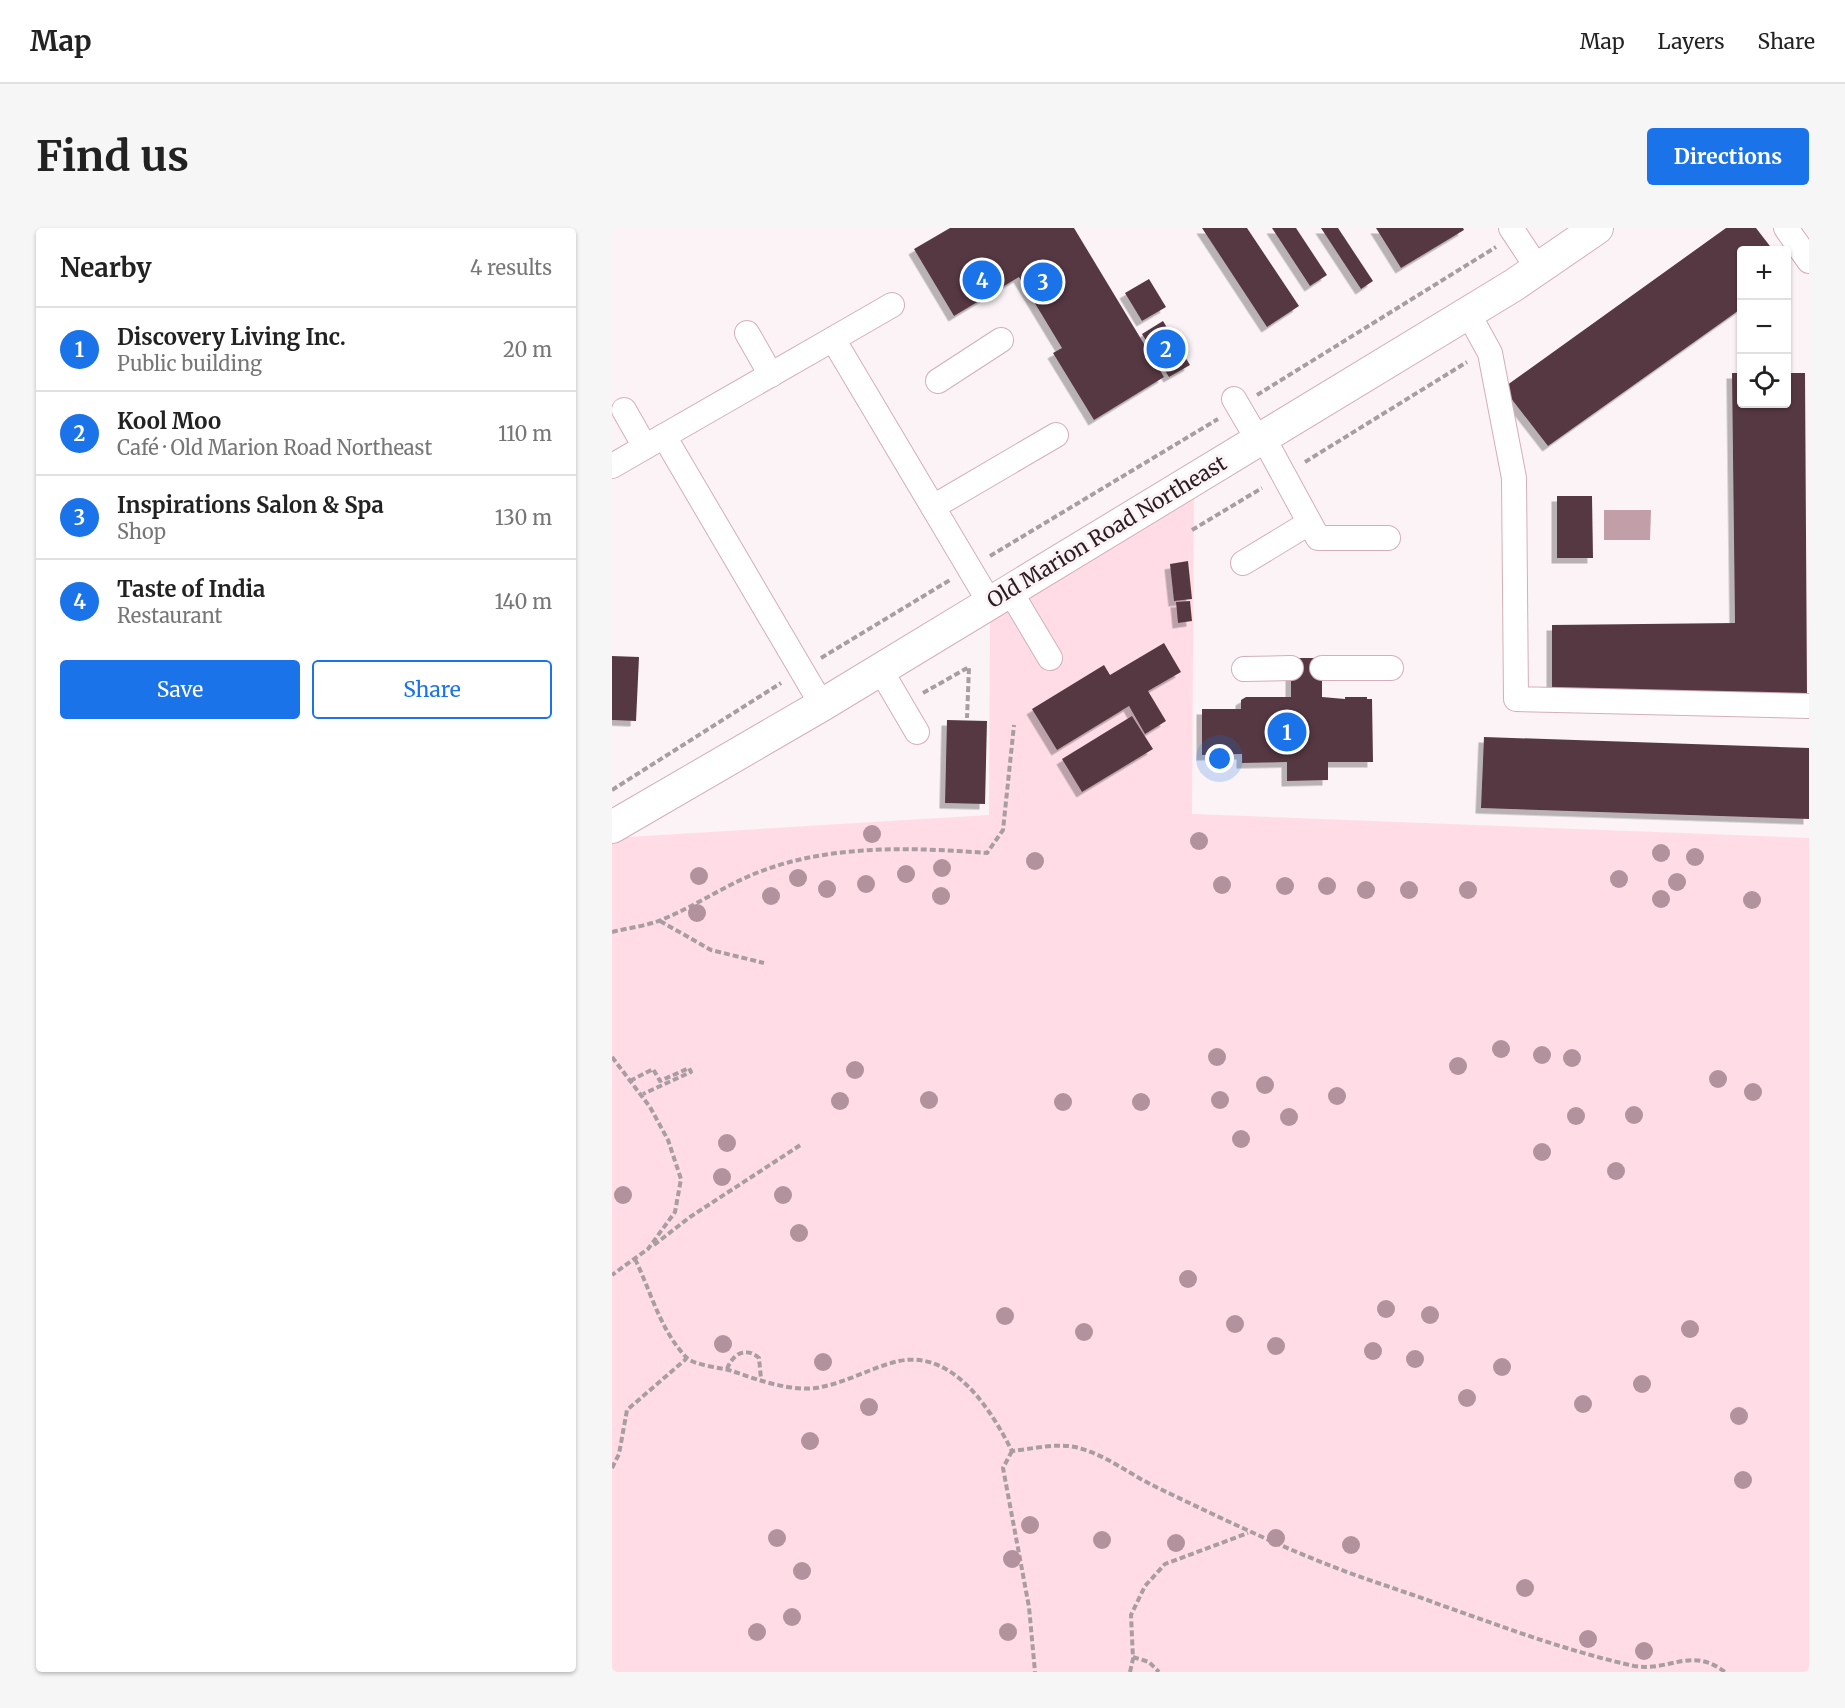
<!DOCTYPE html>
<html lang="en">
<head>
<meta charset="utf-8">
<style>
	:root { --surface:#fff; --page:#f6f6f6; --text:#222; --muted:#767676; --line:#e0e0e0; --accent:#1a73e8 }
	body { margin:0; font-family:Merriweather,serif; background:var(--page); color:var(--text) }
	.controls { position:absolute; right:18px; top:18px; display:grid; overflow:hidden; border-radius:6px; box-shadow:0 2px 4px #0004 }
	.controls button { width:54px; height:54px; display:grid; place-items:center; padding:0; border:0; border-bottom:2px solid var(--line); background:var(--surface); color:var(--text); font:30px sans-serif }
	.you { position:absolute; left:608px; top:531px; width:21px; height:21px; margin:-15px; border:4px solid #fff; border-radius:50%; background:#1a73e8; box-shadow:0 0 0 9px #1a73e833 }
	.badge { display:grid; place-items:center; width:39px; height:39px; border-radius:50%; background:var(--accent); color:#fff; font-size:20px; font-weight:700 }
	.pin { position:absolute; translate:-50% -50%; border:3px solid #fff; box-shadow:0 2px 6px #0006 }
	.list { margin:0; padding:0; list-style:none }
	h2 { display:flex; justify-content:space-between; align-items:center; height:78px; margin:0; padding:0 24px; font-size:26px }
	h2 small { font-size:20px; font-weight:400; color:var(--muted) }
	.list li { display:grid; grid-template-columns:39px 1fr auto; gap:18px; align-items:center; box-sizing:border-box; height:84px; padding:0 24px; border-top:2px solid var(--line) }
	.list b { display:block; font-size:22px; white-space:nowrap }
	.list p { margin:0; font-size:20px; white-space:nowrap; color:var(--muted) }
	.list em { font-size:20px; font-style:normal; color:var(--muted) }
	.actions { display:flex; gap:12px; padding:18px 24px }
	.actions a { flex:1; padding:14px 0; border:2px solid var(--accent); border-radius:6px; text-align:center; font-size:21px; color:var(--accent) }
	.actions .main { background:var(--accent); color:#fff }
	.icon { flex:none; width:33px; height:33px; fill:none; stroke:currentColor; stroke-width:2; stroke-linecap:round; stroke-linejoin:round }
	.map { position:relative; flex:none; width:1197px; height:1444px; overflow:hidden; border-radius:6px }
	header { display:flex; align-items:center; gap:36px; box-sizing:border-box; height:84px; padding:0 30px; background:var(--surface); border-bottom:2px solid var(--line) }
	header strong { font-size:28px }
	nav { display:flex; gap:33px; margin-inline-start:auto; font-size:21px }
	.intro { display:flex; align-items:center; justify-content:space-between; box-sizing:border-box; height:144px; padding:0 36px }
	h1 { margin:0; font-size:42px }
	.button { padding:15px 27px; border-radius:6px; background:var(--accent); color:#fff; font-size:21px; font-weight:700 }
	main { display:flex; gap:36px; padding:0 36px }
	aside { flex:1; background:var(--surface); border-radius:6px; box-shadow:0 2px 4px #0004 }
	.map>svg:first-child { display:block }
	.green { fill:#ffdce6 }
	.water { fill:#c29ea8 }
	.building { fill:#573942; filter:url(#shadow) }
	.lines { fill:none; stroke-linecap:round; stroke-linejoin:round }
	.minor-casing { stroke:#d4afb9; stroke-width:26 }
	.major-casing { stroke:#d4afb9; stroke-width:34 }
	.path { stroke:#a89ea1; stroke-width:4; stroke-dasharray:6 3; stroke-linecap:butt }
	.minor { stroke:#fff; stroke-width:24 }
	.major { stroke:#fff; stroke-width:32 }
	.tree { fill:#b2929c }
	.labels { text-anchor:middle; stroke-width:6; stroke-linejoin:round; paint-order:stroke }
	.street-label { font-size:21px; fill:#2b1d21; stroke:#fbf3f5 }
</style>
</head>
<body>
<header>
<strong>Map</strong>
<nav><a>Map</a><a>Layers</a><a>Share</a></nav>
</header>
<div class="intro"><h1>Find us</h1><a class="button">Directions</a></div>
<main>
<aside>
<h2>Nearby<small>4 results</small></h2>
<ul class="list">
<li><span class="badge">1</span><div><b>Discovery Living Inc.</b><p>Public building</p></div><em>20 m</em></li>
<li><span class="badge">2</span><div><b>Kool Moo</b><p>Café · Old Marion Road Northeast</p></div><em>110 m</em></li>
<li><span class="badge">3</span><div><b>Inspirations Salon &amp; Spa</b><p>Shop</p></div><em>130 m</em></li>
<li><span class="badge">4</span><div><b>Taste of India</b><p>Restaurant</p></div><em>140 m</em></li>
</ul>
<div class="actions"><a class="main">Save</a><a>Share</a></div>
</aside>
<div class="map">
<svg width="1197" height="1444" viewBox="0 0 1197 1444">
	<defs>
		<filter id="shadow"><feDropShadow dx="-5.5" dy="5.5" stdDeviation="0" flood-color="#0004"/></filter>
	</defs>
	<rect width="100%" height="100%" fill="#fbf3f5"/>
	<polygon class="green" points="582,251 580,586 1197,610 1197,1444 0,1444 0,610 377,587 378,375"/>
	<polygon class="water" points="992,282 1039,282 1038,312 992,312"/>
	<g class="building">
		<polygon points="338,0 462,0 552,149 482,192 441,125 450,120 407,49 342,88 302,21"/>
		<polygon points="590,0 635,0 687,78 655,99"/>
		<polygon points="660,0 684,0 715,47 698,58"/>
		<polygon points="709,0 726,0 761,53 749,61"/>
		<polygon points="764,0 851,0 852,2 789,40"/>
		<polygon points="1114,0 1144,0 1161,22 1130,22 1130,80 936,218 891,160"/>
		<polygon points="537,51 554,79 530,93 513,65"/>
		<polygon points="551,93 578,137 557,149 530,106"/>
		<polygon points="1120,145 1130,145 1130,176 1174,176 1174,145 1193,145 1195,466 940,469 940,397 1123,395"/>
		<polygon points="945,268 980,268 981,330 945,330"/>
		<polygon points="576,333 580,371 562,373 558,336"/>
		<polygon points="578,373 580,393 566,395 564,374"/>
		<polygon points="552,415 569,444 536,463 554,493 533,506 517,478 445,522 420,481 492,437 498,447"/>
		<polygon points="0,428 27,429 24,493 0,492"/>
		<polygon points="679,430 710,430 710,469 733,471 733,469 755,469 755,471 760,471 761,534 716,534 716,552 675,553 675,534 630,535 630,526 590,527 590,481 629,481 629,472 634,469 679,469"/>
		<polygon points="520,488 541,521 470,564 450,531"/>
		<polygon points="335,492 375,493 373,576 333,575"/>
		<polygon points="872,509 1197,520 1197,591 869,580"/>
	</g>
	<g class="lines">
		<defs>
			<g id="minor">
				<polyline points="899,0 926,41"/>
				<polyline points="1174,0 1197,33"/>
				<polyline points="856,85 878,125 902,250 904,471 1197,478"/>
				<polyline points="135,105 159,147"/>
				<polyline points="221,111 280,77"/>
				<polyline points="326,153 389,112"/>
				<polyline points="622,171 646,212"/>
				<polyline points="12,182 33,219"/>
				<polyline points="651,209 706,310 776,310"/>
				<polyline points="0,238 52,208"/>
				<polyline points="321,279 444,207"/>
				<polyline points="631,335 697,295"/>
				<polyline points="398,363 438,430"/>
				<polyline points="710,440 779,440"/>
				<polyline points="268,441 305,504"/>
				<polyline points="632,441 679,440"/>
				<polyline points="210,477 52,208 221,111 378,375"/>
			</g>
			<polyline id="major" points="0,599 210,477 902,57 985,0"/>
		</defs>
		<use href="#minor" class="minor-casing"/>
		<use href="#major" class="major-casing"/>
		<g class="path">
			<polyline points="645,167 884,19"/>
			<polyline points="693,234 855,134"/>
			<polyline points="580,302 650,260"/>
			<polyline points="378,328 606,191"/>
			<polyline points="209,430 338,352"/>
			<polyline points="311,465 357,439 355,490"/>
			<polyline points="0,562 169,455"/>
			<polyline points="48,693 99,722 152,735"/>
			<path d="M0 704C16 700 34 698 49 692 79 680 106 662 135 649 209 616 296 619 375 625L391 602 402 497"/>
			<polyline points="0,829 38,879 56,912 69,951 63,984 36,1021 0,1047"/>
			<polyline points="18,853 41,841 48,853 77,840 79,844 31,866"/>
			<polyline points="42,1017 78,989 190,916"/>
			<path d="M23 1031C39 1064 48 1101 73 1128 81 1138 108 1139 120 1143 146 1152 182 1165 209 1159 236 1154 260 1139 287 1133 342 1122 379 1182 400 1223 419 1221 444 1215 463 1219 493 1226 517 1246 544 1259 619 1295 693 1331 772 1357 855 1385 937 1419 1022 1438 1057 1444 1079 1418 1113 1444"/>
			<path d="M115 1141C121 1126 133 1118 147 1130L149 1151"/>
			<polyline points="400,1223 391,1240 417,1379 423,1444"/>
			<polyline points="0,1240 7,1226 15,1182 74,1131"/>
			<polyline points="521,1429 537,1434 547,1444"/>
			<polyline points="518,1444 521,1431 519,1387 533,1358 553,1336 636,1305"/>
		</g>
		<use href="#minor" class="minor"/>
		<use href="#major" class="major"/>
	</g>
	<g class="tree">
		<circle cx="260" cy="606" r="9"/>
		<circle cx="587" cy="613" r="9"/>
		<circle cx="1049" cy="625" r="9"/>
		<circle cx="1083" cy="629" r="9"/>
		<circle cx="423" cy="633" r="9"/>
		<circle cx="330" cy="640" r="9"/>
		<circle cx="294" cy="646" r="9"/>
		<circle cx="87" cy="648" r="9"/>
		<circle cx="186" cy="650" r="9"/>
		<circle cx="1007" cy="651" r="9"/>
		<circle cx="1065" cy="654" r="9"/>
		<circle cx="254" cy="656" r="9"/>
		<circle cx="610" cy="657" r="9"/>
		<circle cx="673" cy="658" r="9"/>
		<circle cx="715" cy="658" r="9"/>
		<circle cx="215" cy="661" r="9"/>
		<circle cx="754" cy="662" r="9"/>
		<circle cx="797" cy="662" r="9"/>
		<circle cx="856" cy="662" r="9"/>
		<circle cx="159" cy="668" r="9"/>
		<circle cx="329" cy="668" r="9"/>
		<circle cx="1049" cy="671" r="9"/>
		<circle cx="1140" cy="672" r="9"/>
		<circle cx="85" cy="685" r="9"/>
		<circle cx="889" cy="821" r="9"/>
		<circle cx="930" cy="827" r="9"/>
		<circle cx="605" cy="829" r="9"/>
		<circle cx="960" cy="830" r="9"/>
		<circle cx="846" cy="838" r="9"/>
		<circle cx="243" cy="842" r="9"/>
		<circle cx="1106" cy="851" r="9"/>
		<circle cx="653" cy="857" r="9"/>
		<circle cx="1141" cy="864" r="9"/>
		<circle cx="725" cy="868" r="9"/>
		<circle cx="317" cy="872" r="9"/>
		<circle cx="608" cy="872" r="9"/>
		<circle cx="228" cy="873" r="9"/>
		<circle cx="451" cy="874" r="9"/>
		<circle cx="529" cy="874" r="9"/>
		<circle cx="1022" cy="887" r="9"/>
		<circle cx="964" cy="888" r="9"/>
		<circle cx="677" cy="889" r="9"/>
		<circle cx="629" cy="911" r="9"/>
		<circle cx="115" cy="915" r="9"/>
		<circle cx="930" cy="924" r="9"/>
		<circle cx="1004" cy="943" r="9"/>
		<circle cx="110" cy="949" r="9"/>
		<circle cx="11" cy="967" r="9"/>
		<circle cx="171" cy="967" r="9"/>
		<circle cx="187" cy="1005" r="9"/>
		<circle cx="576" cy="1051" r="9"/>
		<circle cx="774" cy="1081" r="9"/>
		<circle cx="818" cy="1087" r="9"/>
		<circle cx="393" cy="1088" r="9"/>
		<circle cx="623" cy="1096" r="9"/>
		<circle cx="1078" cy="1101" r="9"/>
		<circle cx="472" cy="1104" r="9"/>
		<circle cx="111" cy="1116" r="9"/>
		<circle cx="664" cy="1118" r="9"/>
		<circle cx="761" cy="1123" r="9"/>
		<circle cx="803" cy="1131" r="9"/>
		<circle cx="211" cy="1134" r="9"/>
		<circle cx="890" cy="1139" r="9"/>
		<circle cx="1030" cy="1156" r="9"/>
		<circle cx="855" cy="1170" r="9"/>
		<circle cx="971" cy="1176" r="9"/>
		<circle cx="257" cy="1179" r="9"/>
		<circle cx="1127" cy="1188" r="9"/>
		<circle cx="198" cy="1213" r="9"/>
		<circle cx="1131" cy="1252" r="9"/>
		<circle cx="418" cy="1297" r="9"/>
		<circle cx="165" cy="1310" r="9"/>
		<circle cx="664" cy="1310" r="9"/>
		<circle cx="490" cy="1312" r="9"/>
		<circle cx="564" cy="1315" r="9"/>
		<circle cx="739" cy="1317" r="9"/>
		<circle cx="400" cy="1331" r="9"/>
		<circle cx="190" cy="1343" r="9"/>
		<circle cx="913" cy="1360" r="9"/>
		<circle cx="180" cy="1389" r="9"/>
		<circle cx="145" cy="1404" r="9"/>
		<circle cx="396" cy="1404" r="9"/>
		<circle cx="976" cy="1411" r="9"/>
		<circle cx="1032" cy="1423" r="9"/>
	</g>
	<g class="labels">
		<g class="street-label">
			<text transform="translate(495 304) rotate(-31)" y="7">Old Marion Road Northeast</text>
		</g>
	</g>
</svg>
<div class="controls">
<button>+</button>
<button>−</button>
<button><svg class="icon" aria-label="locate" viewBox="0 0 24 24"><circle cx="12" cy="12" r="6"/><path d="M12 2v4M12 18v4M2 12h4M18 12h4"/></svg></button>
</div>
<div class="you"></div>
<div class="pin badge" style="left:675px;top:504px">1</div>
<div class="pin badge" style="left:554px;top:121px">2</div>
<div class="pin badge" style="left:431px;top:54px">3</div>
<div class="pin badge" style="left:370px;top:52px">4</div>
</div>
</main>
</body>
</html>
